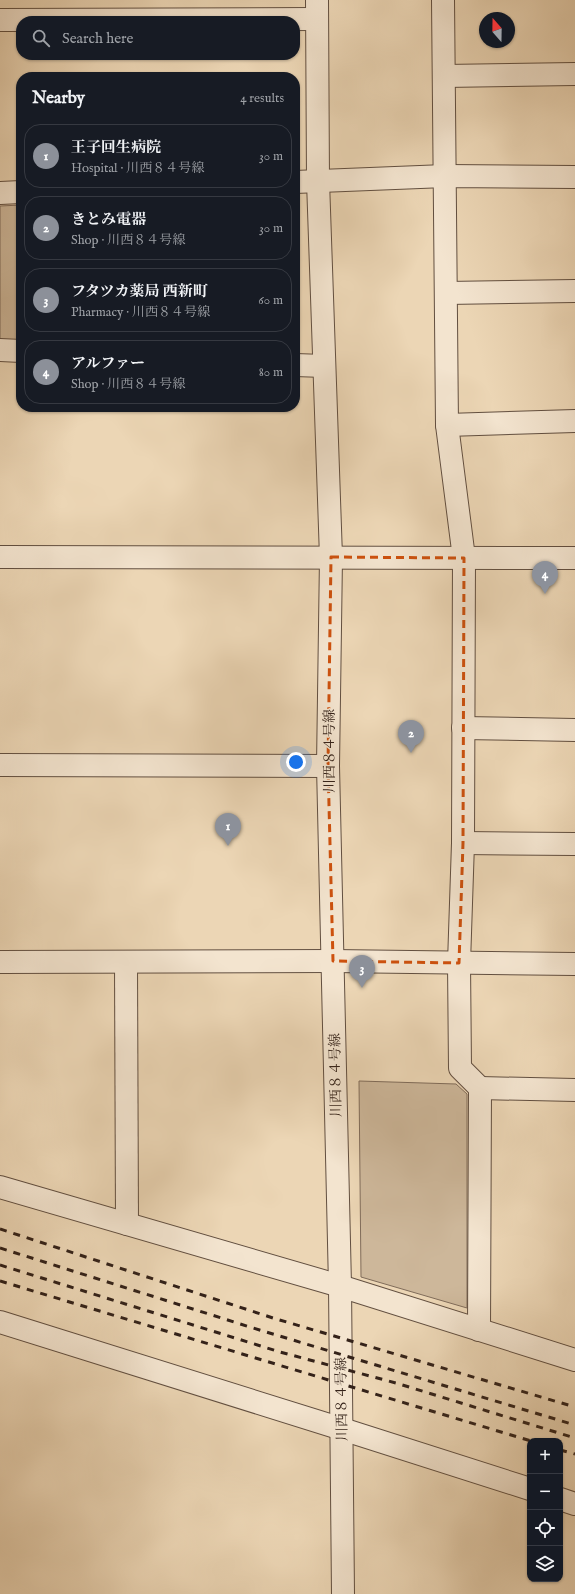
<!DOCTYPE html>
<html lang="en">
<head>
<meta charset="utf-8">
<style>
	:root { --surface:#171b24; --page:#20242c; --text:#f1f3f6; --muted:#9ea1a6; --line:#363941; --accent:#8c9099 }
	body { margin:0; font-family:"IM FELL English","Noto Serif JP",serif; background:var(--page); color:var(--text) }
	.controls { position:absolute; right:12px; bottom:12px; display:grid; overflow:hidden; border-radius:8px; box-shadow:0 1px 3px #0004 }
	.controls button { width:36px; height:36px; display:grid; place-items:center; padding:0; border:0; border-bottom:1px solid var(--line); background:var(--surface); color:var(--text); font:20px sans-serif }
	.compass { position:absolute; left:479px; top:12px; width:36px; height:36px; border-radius:50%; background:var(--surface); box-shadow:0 1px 3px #0004; rotate:340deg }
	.you { position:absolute; left:296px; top:762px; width:14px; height:14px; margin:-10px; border:3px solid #fff; border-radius:50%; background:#1a73e8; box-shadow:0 0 0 6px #1a73e833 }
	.badge { display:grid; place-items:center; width:26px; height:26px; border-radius:50%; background:var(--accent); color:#fff; font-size:13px; font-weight:700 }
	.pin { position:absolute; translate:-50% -33px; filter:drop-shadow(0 1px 2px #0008) }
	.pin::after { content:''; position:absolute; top:21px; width:14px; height:12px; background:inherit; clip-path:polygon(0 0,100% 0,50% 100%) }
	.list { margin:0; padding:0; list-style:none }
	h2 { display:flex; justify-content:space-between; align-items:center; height:52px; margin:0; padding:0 16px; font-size:17px }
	h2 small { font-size:13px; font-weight:400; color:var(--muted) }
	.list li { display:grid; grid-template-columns:26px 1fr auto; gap:12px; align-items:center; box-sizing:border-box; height:64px; margin:0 8px 8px; padding:0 8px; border:1px solid var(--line); border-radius:16px }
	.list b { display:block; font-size:15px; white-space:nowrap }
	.list p { margin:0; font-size:13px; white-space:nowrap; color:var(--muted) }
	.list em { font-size:13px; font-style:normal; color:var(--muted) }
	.icon { flex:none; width:22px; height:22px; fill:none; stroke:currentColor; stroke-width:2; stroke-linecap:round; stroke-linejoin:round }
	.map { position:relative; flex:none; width:575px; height:1594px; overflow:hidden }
	.search { position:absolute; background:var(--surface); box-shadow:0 1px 3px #0004; left:16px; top:16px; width:284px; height:44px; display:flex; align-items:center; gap:10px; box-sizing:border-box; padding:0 14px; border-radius:16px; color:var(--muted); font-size:15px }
	.panel { position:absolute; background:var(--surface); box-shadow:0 1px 3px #0004; left:16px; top:72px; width:284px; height:340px; border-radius:16px }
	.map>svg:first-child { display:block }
	.green { fill:#cdb79a; stroke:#806c5a }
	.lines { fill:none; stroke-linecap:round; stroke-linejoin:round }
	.minor-casing { stroke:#624f40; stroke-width:24 }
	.tertiary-casing { stroke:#624f40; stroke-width:24 }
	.minor { stroke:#f3e4cf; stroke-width:22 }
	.tertiary { stroke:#f3e4cf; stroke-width:22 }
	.rail { stroke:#342219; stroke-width:3; stroke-dasharray:7 7; stroke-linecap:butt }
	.marked { fill:none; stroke:#cd510e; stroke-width:3; stroke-dasharray:8 5; stroke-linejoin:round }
	.labels { text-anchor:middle; stroke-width:3; stroke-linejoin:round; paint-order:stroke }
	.street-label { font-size:14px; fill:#342219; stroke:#f3e4cf }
</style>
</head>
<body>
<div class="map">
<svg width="575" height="1594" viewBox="0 0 575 1594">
	<rect width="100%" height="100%" fill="#ecd6b5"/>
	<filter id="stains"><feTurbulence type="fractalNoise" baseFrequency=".005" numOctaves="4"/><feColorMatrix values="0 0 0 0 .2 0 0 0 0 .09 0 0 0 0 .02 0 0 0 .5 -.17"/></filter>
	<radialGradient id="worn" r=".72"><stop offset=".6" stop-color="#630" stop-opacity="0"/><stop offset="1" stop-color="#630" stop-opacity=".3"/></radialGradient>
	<g class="green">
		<polygon points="21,205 21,342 0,342 0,206"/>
		<polygon points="359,1081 456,1084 467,1094 467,1308 361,1277"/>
	</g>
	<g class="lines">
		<defs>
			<g id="minor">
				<polyline points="443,0 447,425 464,558 463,843 459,963 460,1068 480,1088 479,1330"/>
				<polyline points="0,20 317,19"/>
				<polyline points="444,76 575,74"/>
				<polyline points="295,182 445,176 575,177"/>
				<polyline points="0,193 21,192"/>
				<polyline points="446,293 575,291"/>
				<polyline points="0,350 21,351"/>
				<polyline points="295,365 324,366"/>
				<polyline points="447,425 575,421"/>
				<polyline points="463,728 575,730"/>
				<polyline points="0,765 328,766"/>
				<polyline points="463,843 575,844"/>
				<polyline points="0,962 333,961 575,964"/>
				<polyline points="126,962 127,1224"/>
				<polyline points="480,1088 575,1090"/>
				<polyline points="0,1187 340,1286 575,1360"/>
				<polyline points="0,1322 342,1429 530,1489"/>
				<polyline points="560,1499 575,1504"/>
			</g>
			<g id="tertiary">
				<polyline points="317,0 318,181 331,557 328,766 340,1286 343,1594"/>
				<polyline points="0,557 575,558"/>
			</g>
		</defs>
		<use href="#minor" class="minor-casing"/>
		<use href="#tertiary" class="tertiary-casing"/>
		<use href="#minor" class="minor"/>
		<use href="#tertiary" class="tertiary"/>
		<g class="rail">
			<polyline points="0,1229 273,1318 575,1407"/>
			<polyline points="0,1248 253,1328 575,1425"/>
			<polyline points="0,1265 280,1352 396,1383 575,1438"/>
			<polyline points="0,1281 531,1441"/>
			<polyline points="560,1450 575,1454"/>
		</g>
	</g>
	<path class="marked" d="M331 557 464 558 463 843 459 963 333 961 328 766Z"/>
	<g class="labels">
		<g class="street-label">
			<text transform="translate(329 751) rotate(-90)" y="5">川西８４号線</text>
			<text transform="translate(335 1075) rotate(-91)" y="5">川西８４号線</text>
			<text transform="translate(341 1399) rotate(-91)" y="5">川西８４号線</text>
		</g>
	</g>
	<rect width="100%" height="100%" filter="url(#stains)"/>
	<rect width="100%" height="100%" fill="url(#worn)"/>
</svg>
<div class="controls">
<button>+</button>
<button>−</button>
<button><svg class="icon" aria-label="locate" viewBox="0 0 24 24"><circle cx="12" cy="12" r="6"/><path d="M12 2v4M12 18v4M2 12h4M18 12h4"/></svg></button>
<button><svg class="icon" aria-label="layers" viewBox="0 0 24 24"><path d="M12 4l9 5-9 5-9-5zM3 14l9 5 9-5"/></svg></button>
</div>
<svg class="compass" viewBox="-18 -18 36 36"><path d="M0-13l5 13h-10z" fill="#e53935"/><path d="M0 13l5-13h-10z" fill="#9ea1a6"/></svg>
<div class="you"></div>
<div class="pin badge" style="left:228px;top:846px">1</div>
<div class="pin badge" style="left:411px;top:753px">2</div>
<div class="pin badge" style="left:362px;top:988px">3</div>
<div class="pin badge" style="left:545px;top:594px">4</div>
<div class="search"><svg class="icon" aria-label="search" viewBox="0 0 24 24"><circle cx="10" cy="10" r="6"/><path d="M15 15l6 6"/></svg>Search here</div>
<section class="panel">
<h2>Nearby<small>4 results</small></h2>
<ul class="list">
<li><span class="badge">1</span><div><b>王子回生病院</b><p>Hospital · 川西８４号線</p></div><em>30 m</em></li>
<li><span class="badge">2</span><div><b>きとみ電器</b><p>Shop · 川西８４号線</p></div><em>30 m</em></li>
<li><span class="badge">3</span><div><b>フタツカ薬局 西新町</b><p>Pharmacy · 川西８４号線</p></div><em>60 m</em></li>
<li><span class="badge">4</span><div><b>アルファー</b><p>Shop · 川西８４号線</p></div><em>80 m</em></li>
</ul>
</section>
</div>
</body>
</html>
